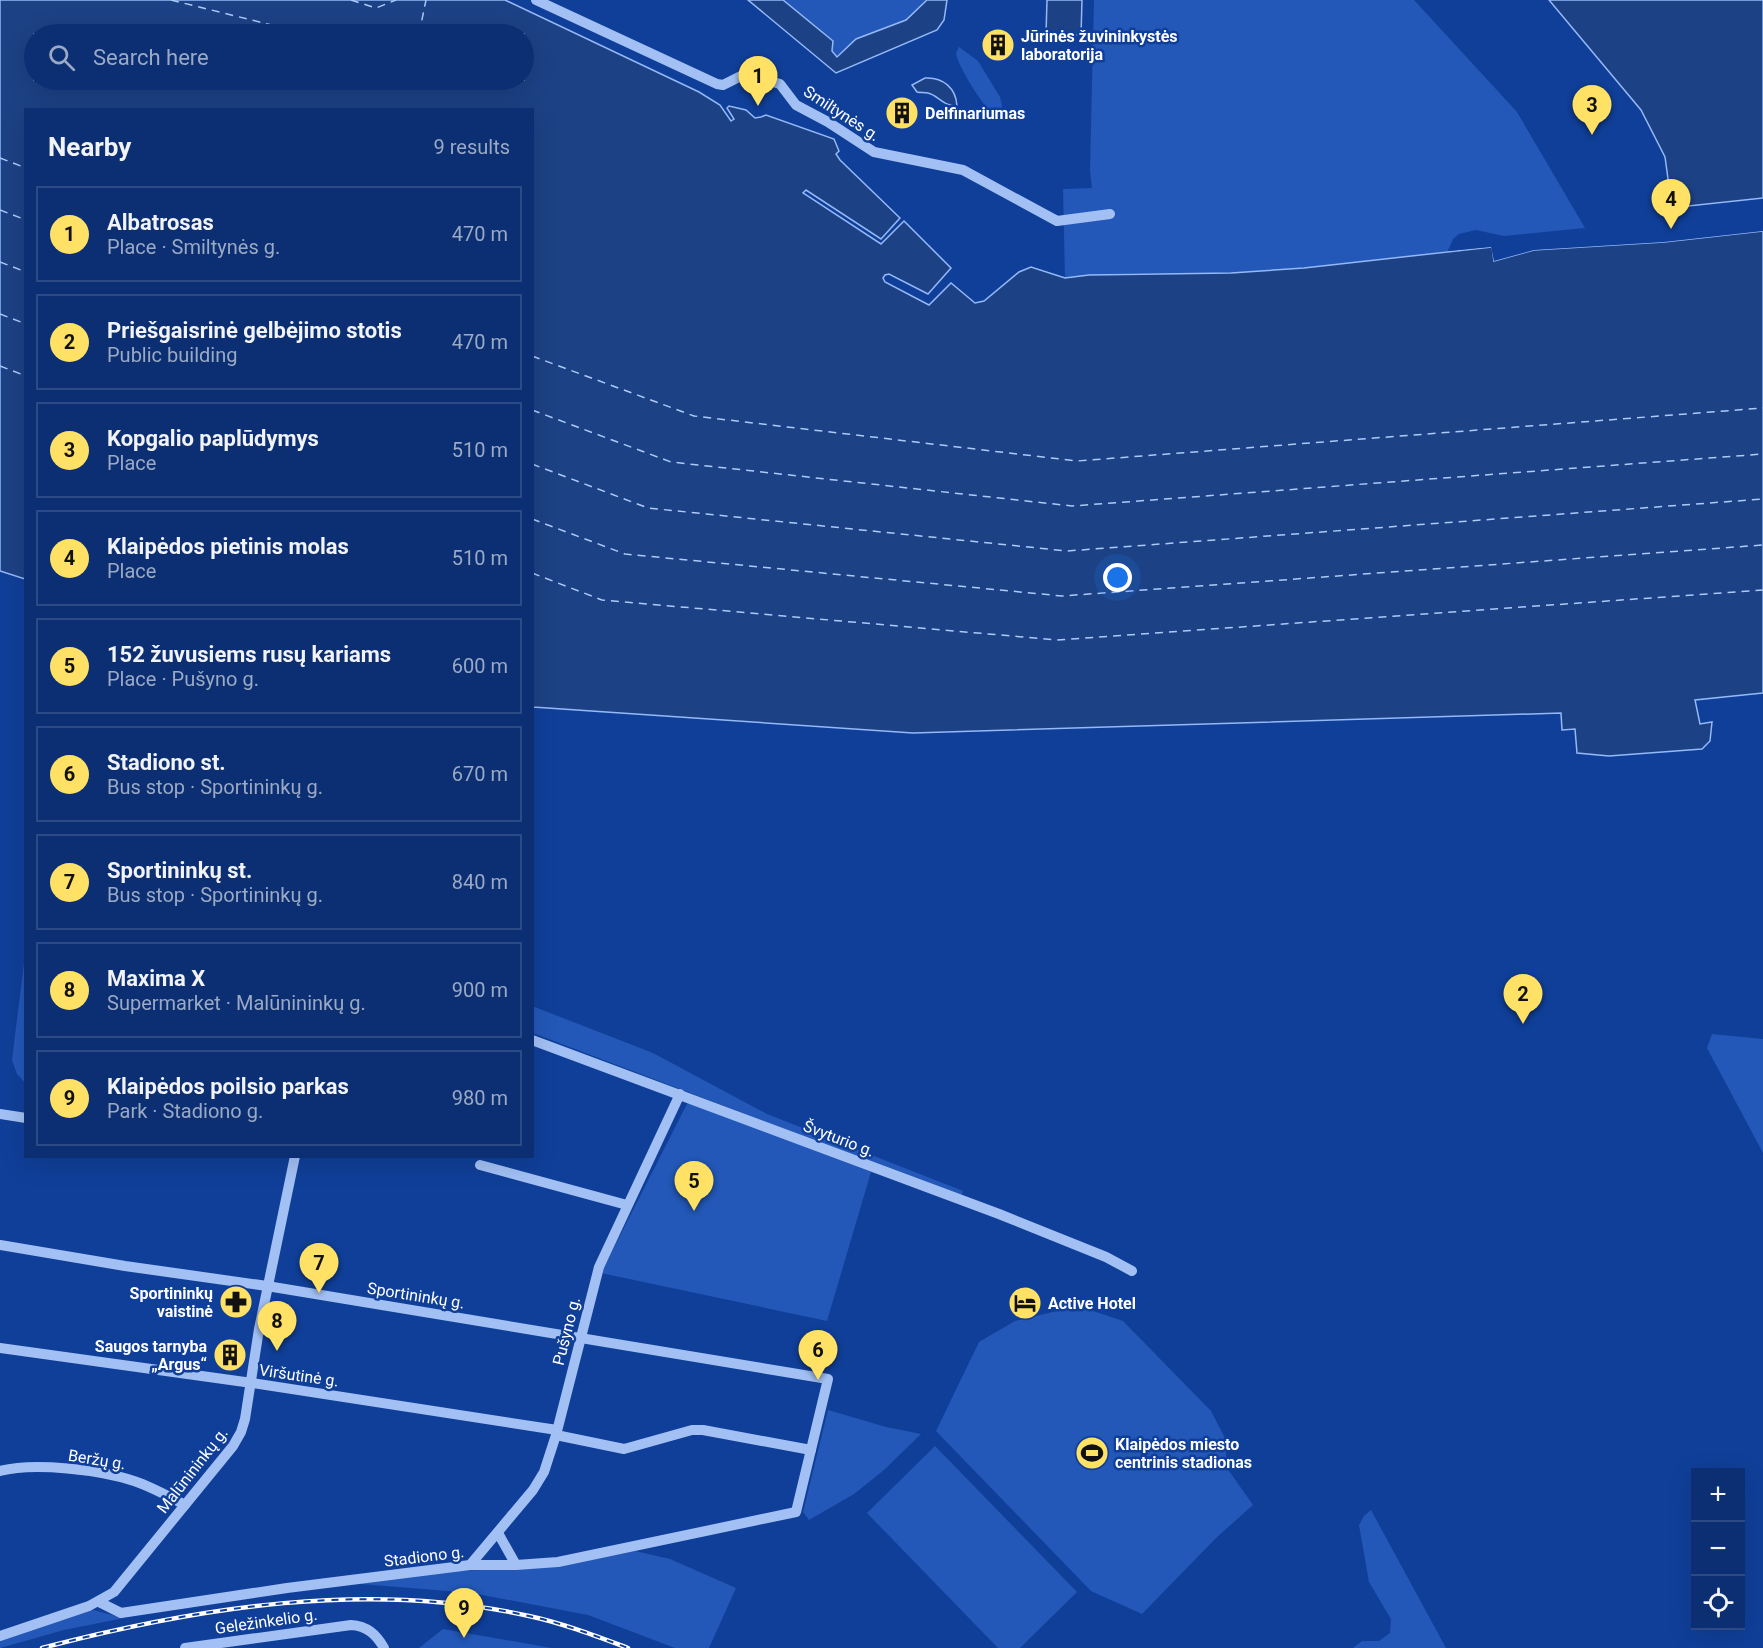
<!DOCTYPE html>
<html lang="en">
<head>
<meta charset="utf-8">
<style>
	:root { --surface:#0c2f73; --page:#153778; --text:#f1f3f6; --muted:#9aa9c4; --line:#2c4a85; --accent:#ffe165 }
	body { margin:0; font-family:Roboto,sans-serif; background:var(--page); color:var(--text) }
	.controls { position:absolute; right:18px; bottom:18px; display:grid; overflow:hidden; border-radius:0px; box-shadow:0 6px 24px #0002 }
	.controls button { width:54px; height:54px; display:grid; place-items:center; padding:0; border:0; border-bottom:2px solid var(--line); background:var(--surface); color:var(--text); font:30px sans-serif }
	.you { position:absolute; left:1118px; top:578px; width:21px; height:21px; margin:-15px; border:4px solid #fff; border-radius:50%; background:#1a73e8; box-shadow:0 0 0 9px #1a73e833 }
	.badge { display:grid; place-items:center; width:39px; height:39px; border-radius:50%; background:var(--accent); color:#111; font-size:20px; font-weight:700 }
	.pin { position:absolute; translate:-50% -50px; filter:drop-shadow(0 2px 3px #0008) }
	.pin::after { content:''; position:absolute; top:32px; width:21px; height:18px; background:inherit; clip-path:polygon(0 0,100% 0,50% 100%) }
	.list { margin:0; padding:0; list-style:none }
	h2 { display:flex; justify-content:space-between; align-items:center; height:78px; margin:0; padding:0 24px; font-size:26px }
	h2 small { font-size:20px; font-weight:400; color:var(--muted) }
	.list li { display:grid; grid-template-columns:39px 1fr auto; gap:18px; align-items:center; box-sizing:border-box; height:96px; margin:0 12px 12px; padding:0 12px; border:2px solid var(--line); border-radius:0px }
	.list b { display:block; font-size:22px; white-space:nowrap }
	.list p { margin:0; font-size:20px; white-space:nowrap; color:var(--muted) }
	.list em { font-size:20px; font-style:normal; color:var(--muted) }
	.icon { flex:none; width:33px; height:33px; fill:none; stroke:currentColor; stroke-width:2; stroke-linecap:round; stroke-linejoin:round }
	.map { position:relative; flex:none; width:1763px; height:1648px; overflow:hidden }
	.search { position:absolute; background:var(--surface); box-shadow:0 6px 24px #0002; left:24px; top:24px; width:510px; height:66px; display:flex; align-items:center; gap:15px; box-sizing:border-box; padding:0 21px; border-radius:33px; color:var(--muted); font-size:22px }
	.panel { position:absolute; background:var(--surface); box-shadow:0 6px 24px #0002; left:24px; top:108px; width:510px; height:1050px; border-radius:0px }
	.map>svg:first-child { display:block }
	.green { fill:#2358b8 }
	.water { fill:#1d4185; stroke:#94b9f8; stroke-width:1.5; fill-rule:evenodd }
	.pier { fill:#103f99 }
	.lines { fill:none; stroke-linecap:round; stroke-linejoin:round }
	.ferry { stroke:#aecafb; stroke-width:1.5; stroke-dasharray:8 6; stroke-linecap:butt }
	.minor { stroke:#a2c0f4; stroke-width:10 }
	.rail-casing { stroke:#fff; stroke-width:4.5 }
	.rail { stroke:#103f99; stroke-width:2; stroke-dasharray:7; stroke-linecap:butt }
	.labels { text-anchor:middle; stroke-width:5; stroke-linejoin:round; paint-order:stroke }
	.poi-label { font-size:16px; font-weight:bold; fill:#fff; stroke:#103f99; text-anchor:start }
	.street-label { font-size:16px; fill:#fff; stroke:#103f99 }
</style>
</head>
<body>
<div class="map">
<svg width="1763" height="1648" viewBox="0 0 1763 1648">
	<rect width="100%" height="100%" fill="#103f99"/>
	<g class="green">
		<polygon points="783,0 927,0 906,20 856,39 837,57 832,51 832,41"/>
		<path d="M1094 0H1414L1517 112 1585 228 1504 236 1476 230 1459 234 1453 239 1448 251C1376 260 1303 271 1230 273 1175 275 1119 270 1065 278L1063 189 1092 188 1090 170Z"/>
		<path d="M959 47 978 61 1000 97 1002 105 1001 114 993 115C982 104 958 67 956 53Z"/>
		<polygon points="25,955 25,1083 17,1074 12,1060"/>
		<polygon points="532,1006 653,1053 767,1114 963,1191 961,1196 533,1033"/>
		<polygon points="1712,1034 1763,1039 1763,1153 1707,1048"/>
		<polygon points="688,1102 871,1172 827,1321 601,1273"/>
		<polygon points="1078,1306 1123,1321 1211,1411 1225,1438 1227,1468 1253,1505 1216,1538 1142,1614 1091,1591 936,1431 979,1342 1015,1321"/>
		<polygon points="828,1410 886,1427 921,1434 884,1470 854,1494 809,1520 803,1512"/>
		<polygon points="935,1446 1077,1592 1020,1648 998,1648 867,1513"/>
		<polygon points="1371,1510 1446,1648 1353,1648 1362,1641 1379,1641 1390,1633 1391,1619 1369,1582 1359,1525 1364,1516"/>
		<polygon points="635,1551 670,1559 736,1588 709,1648 675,1648 588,1615 472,1593 361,1584 360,1581 452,1571 542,1568"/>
		<polygon points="93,1610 124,1618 64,1630 0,1648 0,1640"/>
		<polygon points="443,1629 552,1648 419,1648"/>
	</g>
	<g class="water">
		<path d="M0 0H505L699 92 720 105 731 121 734 119 727 108 729 106 746 110 755 118 761 117 766 115 834 139 839 151 836 154 840 160 900 218 881 239 806 190 803 193 881 244 904 221 951 268 928 294 889 274 885 275 883 278 885 282 929 305 951 283 975 303 984 301 1019 272 1031 267 1065 278 1089 275 1231 273 1304 268 1492 247 1494 261 1534 250 1664 242 1763 231V693L1695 700 1700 724 1712 722 1710 741 1702 749 1609 756 1577 753 1575 729 1562 730 1561 713 913 733 533 707 532 110H26L25 579 0 571ZM34 34H524V80H34Z"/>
		<polygon points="748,0 783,0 833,41 832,51 837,57 856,39 906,20 927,0 947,0 944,20 937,30 836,73"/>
		<polygon points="1047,0 1082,0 1081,35 1046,35"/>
		<polygon points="1549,0 1763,0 1763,198 1679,207 1669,186 1665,157 1641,110"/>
		<path d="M925 78C943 77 956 88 957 106 942 106 938 95 928 93 924 92 921 93 917 92L912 85Z"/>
	</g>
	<polygon class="pier" points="1763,228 1763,231 1664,242 1534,250 1494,261 1491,247 1448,251 1449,248 1492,244 1495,246 1496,257 1534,247 1664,239"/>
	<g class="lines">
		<g class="ferry">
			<polyline points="171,0 308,34"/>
			<polyline points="351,0 376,8 396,0"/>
			<polyline points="419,34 426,0"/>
			<polyline points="0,158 26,168"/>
			<polyline points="0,210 26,220"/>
			<polyline points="0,262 26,272"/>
			<polyline points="0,314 26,324"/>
			<polyline points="532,356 694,416 1077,461 1763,408"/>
			<polyline points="0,366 26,376"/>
			<polyline points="532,410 671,462 1072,506 1763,454"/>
			<polyline points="532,464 648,508 1067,551 1763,499"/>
			<polyline points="532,519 625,554 1062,596 1763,545"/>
			<polyline points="532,573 602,600 1057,640 1763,590"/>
		</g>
		<g class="minor">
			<polyline points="536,0 717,84 723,85 743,75 749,75 780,84 796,105 828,122 874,152 963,170 1057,221 1110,214"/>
			<polyline points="532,1040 999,1214 1106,1257 1132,1271"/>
			<polyline points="0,1114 26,1118"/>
			<polyline points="480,1165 627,1205"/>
			<polyline points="0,1245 125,1266 267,1286 828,1379 796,1512 558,1562 516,1565 470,1565 287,1588 121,1613 99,1602"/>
			<polyline points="0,1348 252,1383 557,1430"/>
			<polyline points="556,1435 624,1449 692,1430 703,1430 811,1450"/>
			<path d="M0 1471C34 1462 101 1470 134 1481 152 1487 168 1496 185 1505"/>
			<polyline points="498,1533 516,1565"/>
			<polyline points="470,1565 533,1490 544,1472 556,1435 599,1267 680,1094"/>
			<polyline points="0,1636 89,1606 114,1592 233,1446 241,1432 245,1419 259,1329 295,1156"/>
			<path d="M185 1648 351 1625C367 1626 376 1634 384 1648"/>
		</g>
		<defs>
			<path id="rail" d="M42 1648C199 1607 368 1580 529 1616 562 1623 596 1636 628 1648"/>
		</defs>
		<use href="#rail" class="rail-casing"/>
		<use href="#rail" class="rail"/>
	</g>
	<defs>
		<symbol id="building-disc" viewBox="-11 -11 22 22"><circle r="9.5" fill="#ffe165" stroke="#103f99"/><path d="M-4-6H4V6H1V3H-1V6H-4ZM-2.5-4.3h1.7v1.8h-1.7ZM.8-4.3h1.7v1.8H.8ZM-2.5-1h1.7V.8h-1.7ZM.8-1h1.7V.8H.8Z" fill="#111"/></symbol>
		<symbol id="pharmacy-disc" viewBox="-11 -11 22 22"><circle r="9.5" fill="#ffe165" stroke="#103f99"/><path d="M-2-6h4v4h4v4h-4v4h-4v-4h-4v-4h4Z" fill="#111"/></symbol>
		<symbol id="hotel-disc" viewBox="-11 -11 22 22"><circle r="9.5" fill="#ffe165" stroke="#103f99"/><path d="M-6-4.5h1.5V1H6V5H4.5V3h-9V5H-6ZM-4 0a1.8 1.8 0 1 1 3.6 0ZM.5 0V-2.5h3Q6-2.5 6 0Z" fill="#111"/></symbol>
		<symbol id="stadium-disc" viewBox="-11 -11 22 22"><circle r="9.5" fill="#ffe165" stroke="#103f99"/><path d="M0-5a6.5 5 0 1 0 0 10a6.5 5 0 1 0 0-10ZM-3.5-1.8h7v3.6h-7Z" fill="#111"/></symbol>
	</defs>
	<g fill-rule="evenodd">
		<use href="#building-disc" x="979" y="26" width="38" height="38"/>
		<use href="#building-disc" x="883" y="94" width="38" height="38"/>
		<use href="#pharmacy-disc" x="217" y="1283" width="38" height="38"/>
		<use href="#hotel-disc" x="1006" y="1284" width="38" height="38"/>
		<use href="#building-disc" x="211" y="1336" width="38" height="38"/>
		<use href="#stadium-disc" x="1073" y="1434" width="38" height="38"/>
	</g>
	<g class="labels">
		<g class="poi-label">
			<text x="1021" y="42">Jūrinės žuvininkystės<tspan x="1021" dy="18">laboratorija</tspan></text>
			<text x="925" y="119">Delfinariumas</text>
			<text x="213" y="1299" text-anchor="end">Sportininkų<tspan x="213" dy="18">vaistinė</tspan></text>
			<text x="1048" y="1309">Active Hotel</text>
			<text x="207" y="1352" text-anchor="end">Saugos tarnyba<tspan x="207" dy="18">„Argus“</tspan></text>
			<text x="1115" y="1450">Klaipėdos miesto<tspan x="1115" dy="18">centrinis stadionas</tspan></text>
		</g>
		<g class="street-label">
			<text transform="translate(842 113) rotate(33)" y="6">Smiltynės g.</text>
			<text transform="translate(839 1138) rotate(21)" y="6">Švyturio g.</text>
			<text transform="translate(416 1295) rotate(9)" y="6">Sportininkų g.</text>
			<text transform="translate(566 1331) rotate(-76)" y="6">Pušyno g.</text>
			<text transform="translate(299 1375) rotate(8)" y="6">Viršutinė g.</text>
			<text transform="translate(97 1459) rotate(9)" y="6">Beržų g.</text>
			<text transform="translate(192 1470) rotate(-52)" y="6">Malūnininkų g.</text>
			<text transform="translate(424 1556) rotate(-7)" y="6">Stadiono g.</text>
			<text transform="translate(266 1621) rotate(-8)" y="6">Geležinkelio g.</text>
		</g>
	</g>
</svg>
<div class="controls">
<button>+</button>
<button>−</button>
<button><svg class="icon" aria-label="locate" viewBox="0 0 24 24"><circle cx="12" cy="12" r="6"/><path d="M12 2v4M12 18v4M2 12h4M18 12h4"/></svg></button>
</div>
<div class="you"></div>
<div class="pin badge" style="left:758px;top:106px">1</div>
<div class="pin badge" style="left:1523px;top:1024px">2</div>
<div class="pin badge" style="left:1592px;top:135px">3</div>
<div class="pin badge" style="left:1671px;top:229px">4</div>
<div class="pin badge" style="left:694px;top:1211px">5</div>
<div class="pin badge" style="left:818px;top:1380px">6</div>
<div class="pin badge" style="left:319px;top:1293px">7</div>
<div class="pin badge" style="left:277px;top:1351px">8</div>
<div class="pin badge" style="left:464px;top:1638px">9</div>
<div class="search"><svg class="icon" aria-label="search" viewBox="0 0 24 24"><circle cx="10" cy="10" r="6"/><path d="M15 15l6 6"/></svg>Search here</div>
<section class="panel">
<h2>Nearby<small>9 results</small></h2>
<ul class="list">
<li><span class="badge">1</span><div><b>Albatrosas</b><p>Place · Smiltynės g.</p></div><em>470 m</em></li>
<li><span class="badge">2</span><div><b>Priešgaisrinė gelbėjimo stotis</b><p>Public building</p></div><em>470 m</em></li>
<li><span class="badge">3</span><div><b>Kopgalio paplūdymys</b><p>Place</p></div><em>510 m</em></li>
<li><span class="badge">4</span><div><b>Klaipėdos pietinis molas</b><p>Place</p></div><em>510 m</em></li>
<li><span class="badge">5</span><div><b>152 žuvusiems rusų kariams</b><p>Place · Pušyno g.</p></div><em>600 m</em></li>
<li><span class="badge">6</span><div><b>Stadiono st.</b><p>Bus stop · Sportininkų g.</p></div><em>670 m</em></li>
<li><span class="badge">7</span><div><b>Sportininkų st.</b><p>Bus stop · Sportininkų g.</p></div><em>840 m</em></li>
<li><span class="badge">8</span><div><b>Maxima X</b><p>Supermarket · Malūnininkų g.</p></div><em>900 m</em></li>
<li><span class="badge">9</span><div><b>Klaipėdos poilsio parkas</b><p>Park · Stadiono g.</p></div><em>980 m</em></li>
</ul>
</section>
</div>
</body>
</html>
